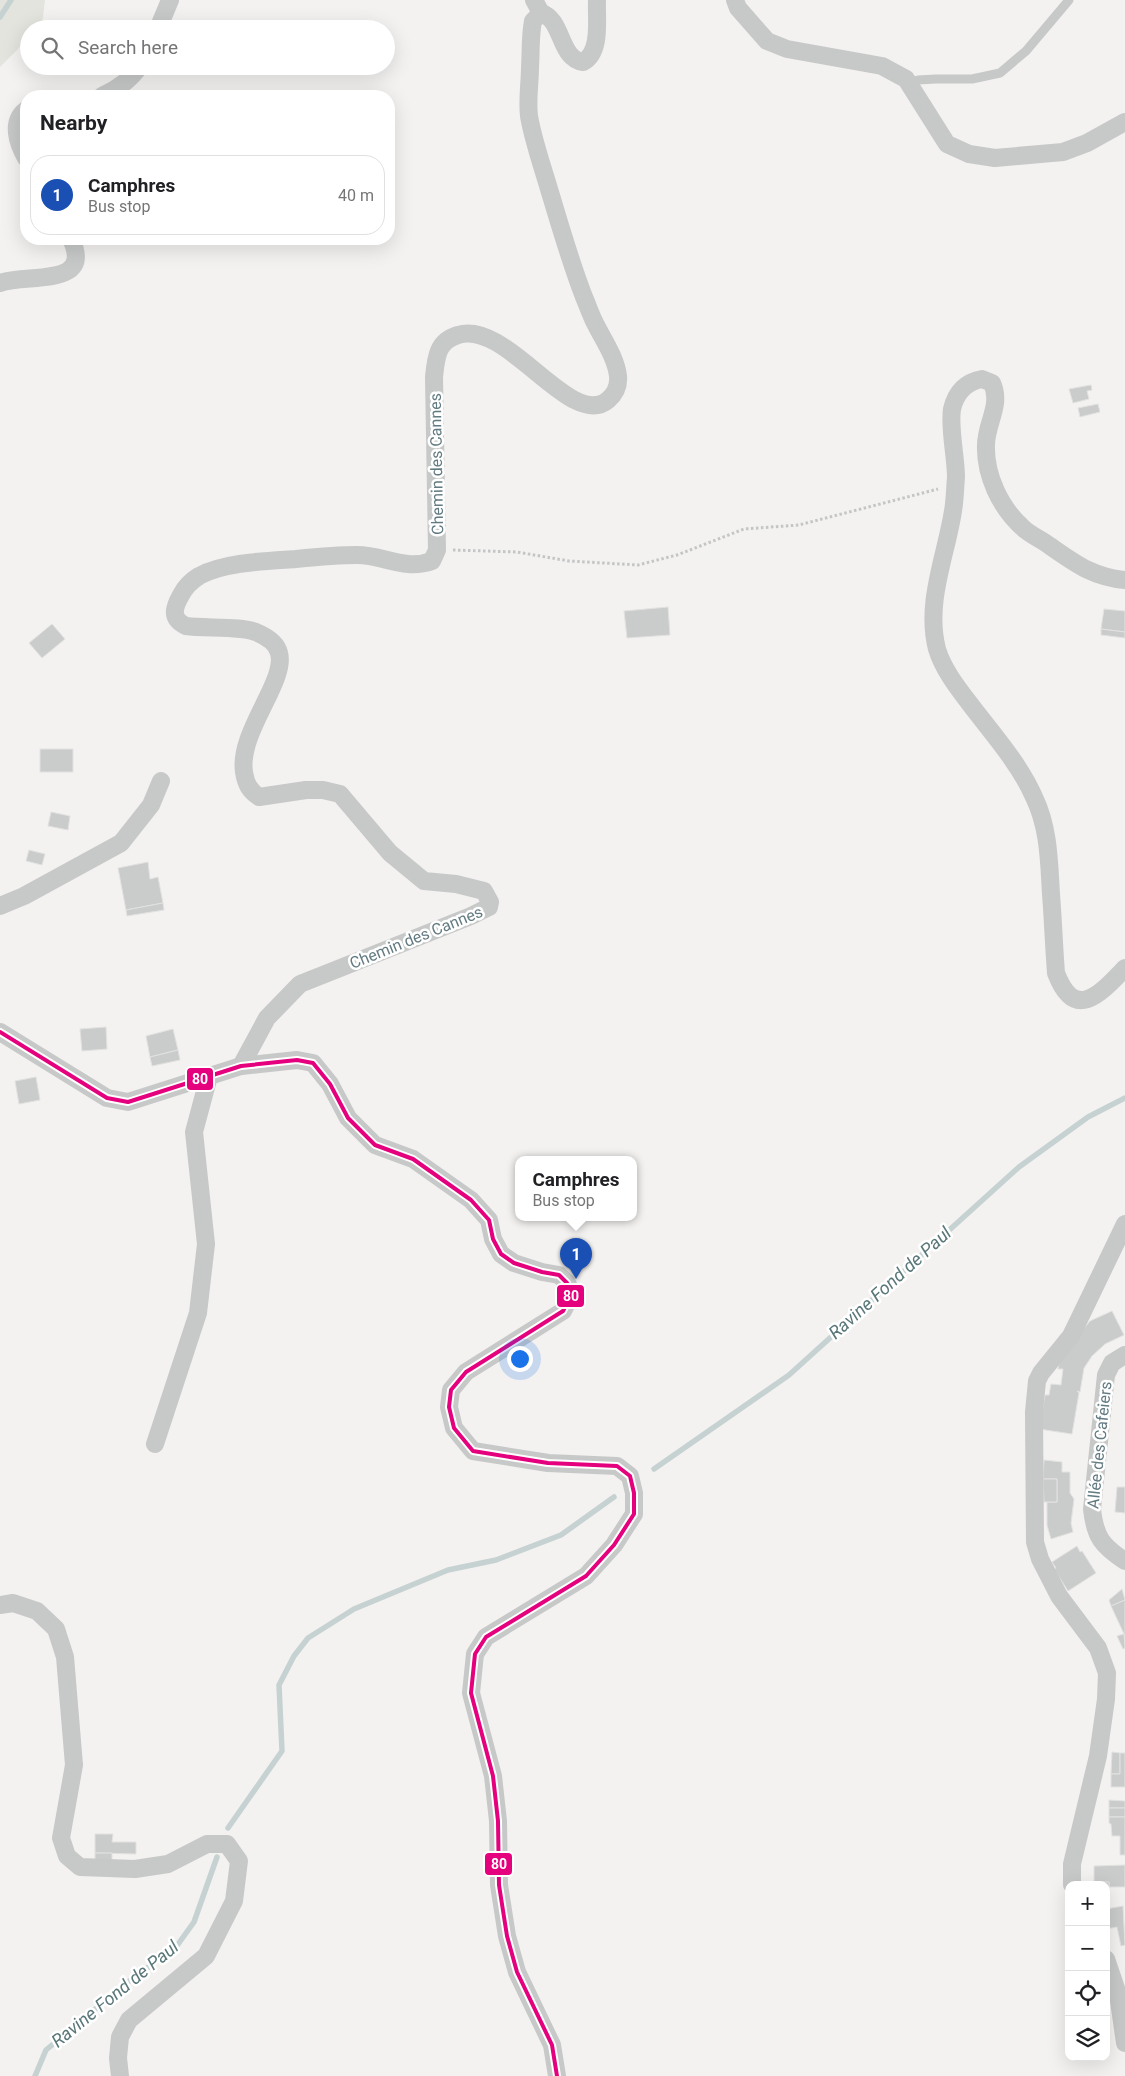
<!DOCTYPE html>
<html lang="en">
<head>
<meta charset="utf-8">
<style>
	:root { --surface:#fff; --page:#f2f2f2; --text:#202124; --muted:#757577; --line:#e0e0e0; --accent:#0b8043 }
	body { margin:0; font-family:Roboto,sans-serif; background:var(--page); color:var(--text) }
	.controls { position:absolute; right:15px; bottom:15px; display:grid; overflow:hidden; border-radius:10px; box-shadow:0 5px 20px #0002 }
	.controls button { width:45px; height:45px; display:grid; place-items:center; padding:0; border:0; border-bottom:1px solid var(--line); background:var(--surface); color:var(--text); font:25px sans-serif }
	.you { position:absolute; left:519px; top:1358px; width:18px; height:18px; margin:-12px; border:4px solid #fff; border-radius:50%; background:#1a73e8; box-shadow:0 0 0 8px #1a73e833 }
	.badge { display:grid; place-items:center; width:32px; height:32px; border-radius:50%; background:var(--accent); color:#fff; font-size:16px; font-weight:700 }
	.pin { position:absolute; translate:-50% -41px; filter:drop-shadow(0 1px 2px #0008) }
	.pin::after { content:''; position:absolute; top:26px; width:18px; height:15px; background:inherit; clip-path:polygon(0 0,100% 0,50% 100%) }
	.popup { position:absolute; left:515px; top:1156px; width:122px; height:65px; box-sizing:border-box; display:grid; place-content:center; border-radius:10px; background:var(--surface); filter:drop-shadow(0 1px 4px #0005); font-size:16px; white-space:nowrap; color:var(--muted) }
	.popup b { font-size:19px; color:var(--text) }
	.popup::after { content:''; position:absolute; left:50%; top:100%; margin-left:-10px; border:10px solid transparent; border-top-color:var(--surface) }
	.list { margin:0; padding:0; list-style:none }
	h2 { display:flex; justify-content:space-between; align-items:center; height:65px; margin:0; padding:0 20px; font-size:21px }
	h2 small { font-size:16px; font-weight:400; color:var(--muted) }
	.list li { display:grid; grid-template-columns:32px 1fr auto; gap:15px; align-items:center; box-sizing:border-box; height:80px; margin:0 10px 10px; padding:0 10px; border:1px solid var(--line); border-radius:20px }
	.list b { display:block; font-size:19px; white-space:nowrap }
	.list p { margin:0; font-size:16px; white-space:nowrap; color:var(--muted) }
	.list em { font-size:16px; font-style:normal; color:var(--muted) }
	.icon { flex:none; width:28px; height:28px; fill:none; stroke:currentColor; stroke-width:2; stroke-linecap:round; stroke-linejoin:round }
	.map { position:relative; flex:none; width:1125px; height:2076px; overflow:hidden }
	.search { position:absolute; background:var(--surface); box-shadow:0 5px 20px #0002; left:20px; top:20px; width:375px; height:55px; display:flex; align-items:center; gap:12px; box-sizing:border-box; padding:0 18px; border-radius:28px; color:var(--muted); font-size:19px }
	.panel { position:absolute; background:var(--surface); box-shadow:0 5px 20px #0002; left:20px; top:90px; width:375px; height:155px; border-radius:20px }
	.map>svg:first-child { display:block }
	.green { fill:#e2e4dd }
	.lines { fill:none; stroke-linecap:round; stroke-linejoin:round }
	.stream { stroke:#c6d2d2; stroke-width:5.5 }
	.building { fill:#cacccc; stroke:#e2e2e0 }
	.path { stroke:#c4c6c6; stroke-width:3; stroke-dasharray:2.5 2.5; stroke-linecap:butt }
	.lane { stroke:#c7c8c8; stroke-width:9 }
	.street { stroke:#c7c8c8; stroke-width:18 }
	.bus-1-casing { stroke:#fff; stroke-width:8 }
	.bus-1 { stroke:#e5007d; stroke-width:4 }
	.labels { text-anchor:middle; stroke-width:5; stroke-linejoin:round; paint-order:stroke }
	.street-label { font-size:16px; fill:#627a81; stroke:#fff }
	.water-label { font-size:18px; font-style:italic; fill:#597678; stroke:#fff }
	.line-badge { stroke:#fff; stroke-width:2 }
	.badge-label { font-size:14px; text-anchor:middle; font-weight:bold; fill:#fff }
</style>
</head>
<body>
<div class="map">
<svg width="1125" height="2076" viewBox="0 0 1125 2076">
	<rect width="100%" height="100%" fill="#f3f2f0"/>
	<polygon class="green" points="0,0 45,0 42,25 38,29 29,29 29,38 0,67"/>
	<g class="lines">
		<g class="stream">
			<polyline points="0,17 11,0"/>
			<polyline points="654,1469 789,1375 1019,1167 1088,1117 1125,1098"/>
			<polyline points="228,1828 282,1751 279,1685 294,1656 308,1638 354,1609 448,1570 496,1560 561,1535 614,1497"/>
			<polyline points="35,2076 46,2050 128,1982 176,1947 194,1922 217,1857"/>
		</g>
	</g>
	<g class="building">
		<polygon points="1091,385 1092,390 1087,391 1089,399 1073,403 1069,389"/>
		<polygon points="1098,404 1100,412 1080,417 1078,408"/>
		<polygon points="668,607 670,635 627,638 624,611"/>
		<polygon points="1104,609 1125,611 1125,632 1101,629"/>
		<polygon points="52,624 65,639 42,658 29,643"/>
		<polygon points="1101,629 1125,632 1125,638 1101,635"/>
		<rect x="40" y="749" width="33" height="23"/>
		<polygon points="51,812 70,816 68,830 48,826"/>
		<polygon points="29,850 45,854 42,865 26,861"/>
		<polygon points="148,862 150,879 158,877 163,903 126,910 118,868"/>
		<polygon points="163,903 164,910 127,916 126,910"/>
		<polygon points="106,1027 107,1049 82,1051 80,1029"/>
		<polygon points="173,1029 178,1050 150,1057 146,1036"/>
		<polygon points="178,1050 180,1060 152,1066 150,1057"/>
		<polygon points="36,1077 40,1100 19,1104 15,1081"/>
		<polygon points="1112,1311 1124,1335 1105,1344 1092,1356 1084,1368 1080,1392 1077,1391 1079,1393 1072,1434 1039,1429 1045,1395 1049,1395 1051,1384 1061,1385 1063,1369 1058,1369 1060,1358 1090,1321"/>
		<polygon points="1044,1460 1062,1462 1062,1472 1070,1472 1070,1493 1074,1499 1071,1523 1073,1532 1051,1539 1047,1525 1047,1502 1057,1502 1057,1479 1043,1479"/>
		<polygon points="1043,1479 1057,1479 1057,1502 1044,1502"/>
		<polygon points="1117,1487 1125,1487 1125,1513 1115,1512"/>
		<polygon points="1077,1546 1080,1552 1082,1551 1096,1573 1068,1591 1054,1569 1056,1568 1052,1562"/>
		<polygon points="1122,1589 1125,1600 1111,1606 1109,1600"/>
		<polygon points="1125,1600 1125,1636 1111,1606"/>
		<polygon points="1124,1634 1125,1648 1123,1649 1117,1636"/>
		<polygon points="1112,1752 1120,1753 1120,1774 1111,1774"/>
		<polygon points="1120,1753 1125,1753 1125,1787 1111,1787 1111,1774 1120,1774"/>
		<polygon points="1109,1800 1125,1801 1125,1808 1109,1808"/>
		<rect x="1109" y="1808" width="16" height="9"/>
		<polygon points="1109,1817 1125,1817 1125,1855 1120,1855 1120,1836 1112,1836 1111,1824 1109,1823"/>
		<polygon points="95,1834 113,1834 112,1842 136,1842 136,1854 95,1853"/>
		<rect x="95" y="1853" width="17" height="8"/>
		<polygon points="1125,1865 1125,1887 1109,1887 1109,1882 1094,1882 1094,1866"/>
		<polygon points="1094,1882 1109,1882 1109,1892 1106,1892 1106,1885 1094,1885"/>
		<polygon points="1123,1906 1125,1945 1121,1946 1117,1927 1106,1929 1106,1909"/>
	</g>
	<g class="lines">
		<polyline class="path" points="453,550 517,552 569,561 638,565 677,555 744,529 799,525 938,489"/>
		<polyline class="lane" points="909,83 918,80 936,79 972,79 1000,73 1026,51 1069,0"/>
		<g class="street">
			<polyline points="534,0 541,13"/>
			<polyline points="735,0 738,8 767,41 787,49 882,66 906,79 947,144 969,154 995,158 1063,152 1087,143 1125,122"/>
			<polyline points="158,29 170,0"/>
			<path d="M102 96C118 89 130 80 140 66"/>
			<path d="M26 110C10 122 18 144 26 158"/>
			<path d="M0 283C28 273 94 288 71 239"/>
			<path d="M1125 580C1093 577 1076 564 1050 546 1041 539 1030 535 1022 527 1000 507 985 475 986 445 986 423 1002 405 992 383L982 379C966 382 956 392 952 409 949 428 956 457 956 477 955 488 955 500 953 511 946 556 925 603 937 649 943 669 957 687 970 704 992 733 1019 763 1034 797 1049 828 1049 861 1051 894 1053 920 1054 947 1056 973 1075 1023 1101 993 1125 968"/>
			<polyline points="0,906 24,896 121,843 151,805 161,781"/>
			<polyline points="0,1032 107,1098 128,1102 241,1066 297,1060 313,1063 330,1084 348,1118 375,1145 413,1159 471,1200 489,1220 493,1239 501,1254 514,1263 542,1272 559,1275 567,1283 572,1293 563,1311 466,1372 451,1390 449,1407 454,1428 473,1451 548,1463 617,1466 630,1476 634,1493 634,1514 614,1545 586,1576 486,1637 475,1654 471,1693 493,1776 498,1821 499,1885 507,1936 517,1972 552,2045 557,2076"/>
			<path d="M241 1066 267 1018 300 984 471 916 489 907 490 902 484 891 456 884 424 881 390 853 340 794 323 790H306L259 797C249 790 246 784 244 772 238 732 287 681 279 653 277 644 267 637 258 633 242 625 205 629 186 626 171 619 173 609 181 595 185 587 191 581 199 576 224 562 268 561 296 559 316 557 337 555 357 555 384 555 404 571 432 561L437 550 434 377C436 358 437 341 458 335 507 319 571 431 608 400 615 394 619 386 618 376 616 358 604 341 596 325 591 316 588 306 584 297 570 261 560 225 549 189 542 165 533 140 529 116 527 100 530 83 530 67 531 52 530 36 533 21L541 13C563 19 559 59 583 62 602 52 596 18 597 0"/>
			<path d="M1125 1355 1112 1363 1106 1375 1092 1509C1095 1537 1102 1546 1125 1561"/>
			<polyline points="155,1444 198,1313 206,1244 194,1132 209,1076"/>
			<polyline points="0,1605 13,1603 37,1611 56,1629 65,1657 74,1765 61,1838 67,1856 80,1867 135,1869 168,1864 207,1844 227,1844 239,1861 234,1901 206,1956 129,2020 120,2037 118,2058 120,2076"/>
			<polyline points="1072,1885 1072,1864 1098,1756 1106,1699 1107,1673 1098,1648 1059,1596 1040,1559 1035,1542 1034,1412 1037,1381 1041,1373 1071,1336 1125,1224"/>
			<polyline points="1106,1959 1118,1994 1125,2043"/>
		</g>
		<defs>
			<polyline id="bus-1" points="0,1032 107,1098 128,1102 241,1066 297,1060 313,1063 330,1084 348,1118 375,1145 413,1159 471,1200 489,1220 493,1239 501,1254 514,1263 542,1272 559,1275 567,1283 572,1293 563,1311 466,1372 451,1390 449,1407 454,1428 473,1451 548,1463 617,1466 630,1476 634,1493 634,1514 614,1545 586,1576 486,1637 475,1654 471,1693 493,1776 498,1821 499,1885 507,1936 517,1972 552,2045 557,2076"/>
		</defs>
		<use href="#bus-1" class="bus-1-casing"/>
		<use href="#bus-1" class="bus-1"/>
	</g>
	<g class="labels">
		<g class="street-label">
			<text transform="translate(436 464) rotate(-91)" y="6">Chemin des Cannes</text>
			<text transform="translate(416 937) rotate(-22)" y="6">Chemin des Cannes</text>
			<text transform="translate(1099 1445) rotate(-84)" y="6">Allée des Cafeiers</text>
		</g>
		<g class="water-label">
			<text transform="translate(890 1283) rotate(-42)" y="6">Ravine Fond de Paul</text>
			<text transform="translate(115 1994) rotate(-39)" y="6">Ravine Fond de Paul</text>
		</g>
	</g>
	<g class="line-badge">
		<rect x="186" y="1067" width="28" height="24" rx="5" fill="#e5007d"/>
		<rect x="556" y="1284" width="29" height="24" rx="5" fill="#e5007d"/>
		<rect x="484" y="1852" width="29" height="24" rx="5" fill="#e5007d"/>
	</g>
	<g class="badge-label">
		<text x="200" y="1084">80</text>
		<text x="571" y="1301">80</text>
		<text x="499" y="1869">80</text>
	</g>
</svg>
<div class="controls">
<button>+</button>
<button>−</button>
<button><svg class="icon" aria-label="locate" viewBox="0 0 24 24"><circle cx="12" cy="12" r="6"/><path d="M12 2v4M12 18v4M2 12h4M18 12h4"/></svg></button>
<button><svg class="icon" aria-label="layers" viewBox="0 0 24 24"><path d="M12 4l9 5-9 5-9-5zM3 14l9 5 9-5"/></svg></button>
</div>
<div class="you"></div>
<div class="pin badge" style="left:576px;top:1279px;background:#1a4fb4">1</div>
<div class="popup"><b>Camphres</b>Bus stop</div>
<div class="search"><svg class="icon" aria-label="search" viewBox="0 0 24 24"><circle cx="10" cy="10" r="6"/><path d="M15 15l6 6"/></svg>Search here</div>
<section class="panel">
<h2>Nearby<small></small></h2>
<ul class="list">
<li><span class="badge" style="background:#1a4fb4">1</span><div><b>Camphres</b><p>Bus stop</p></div><em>40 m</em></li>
</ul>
</section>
</div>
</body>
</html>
